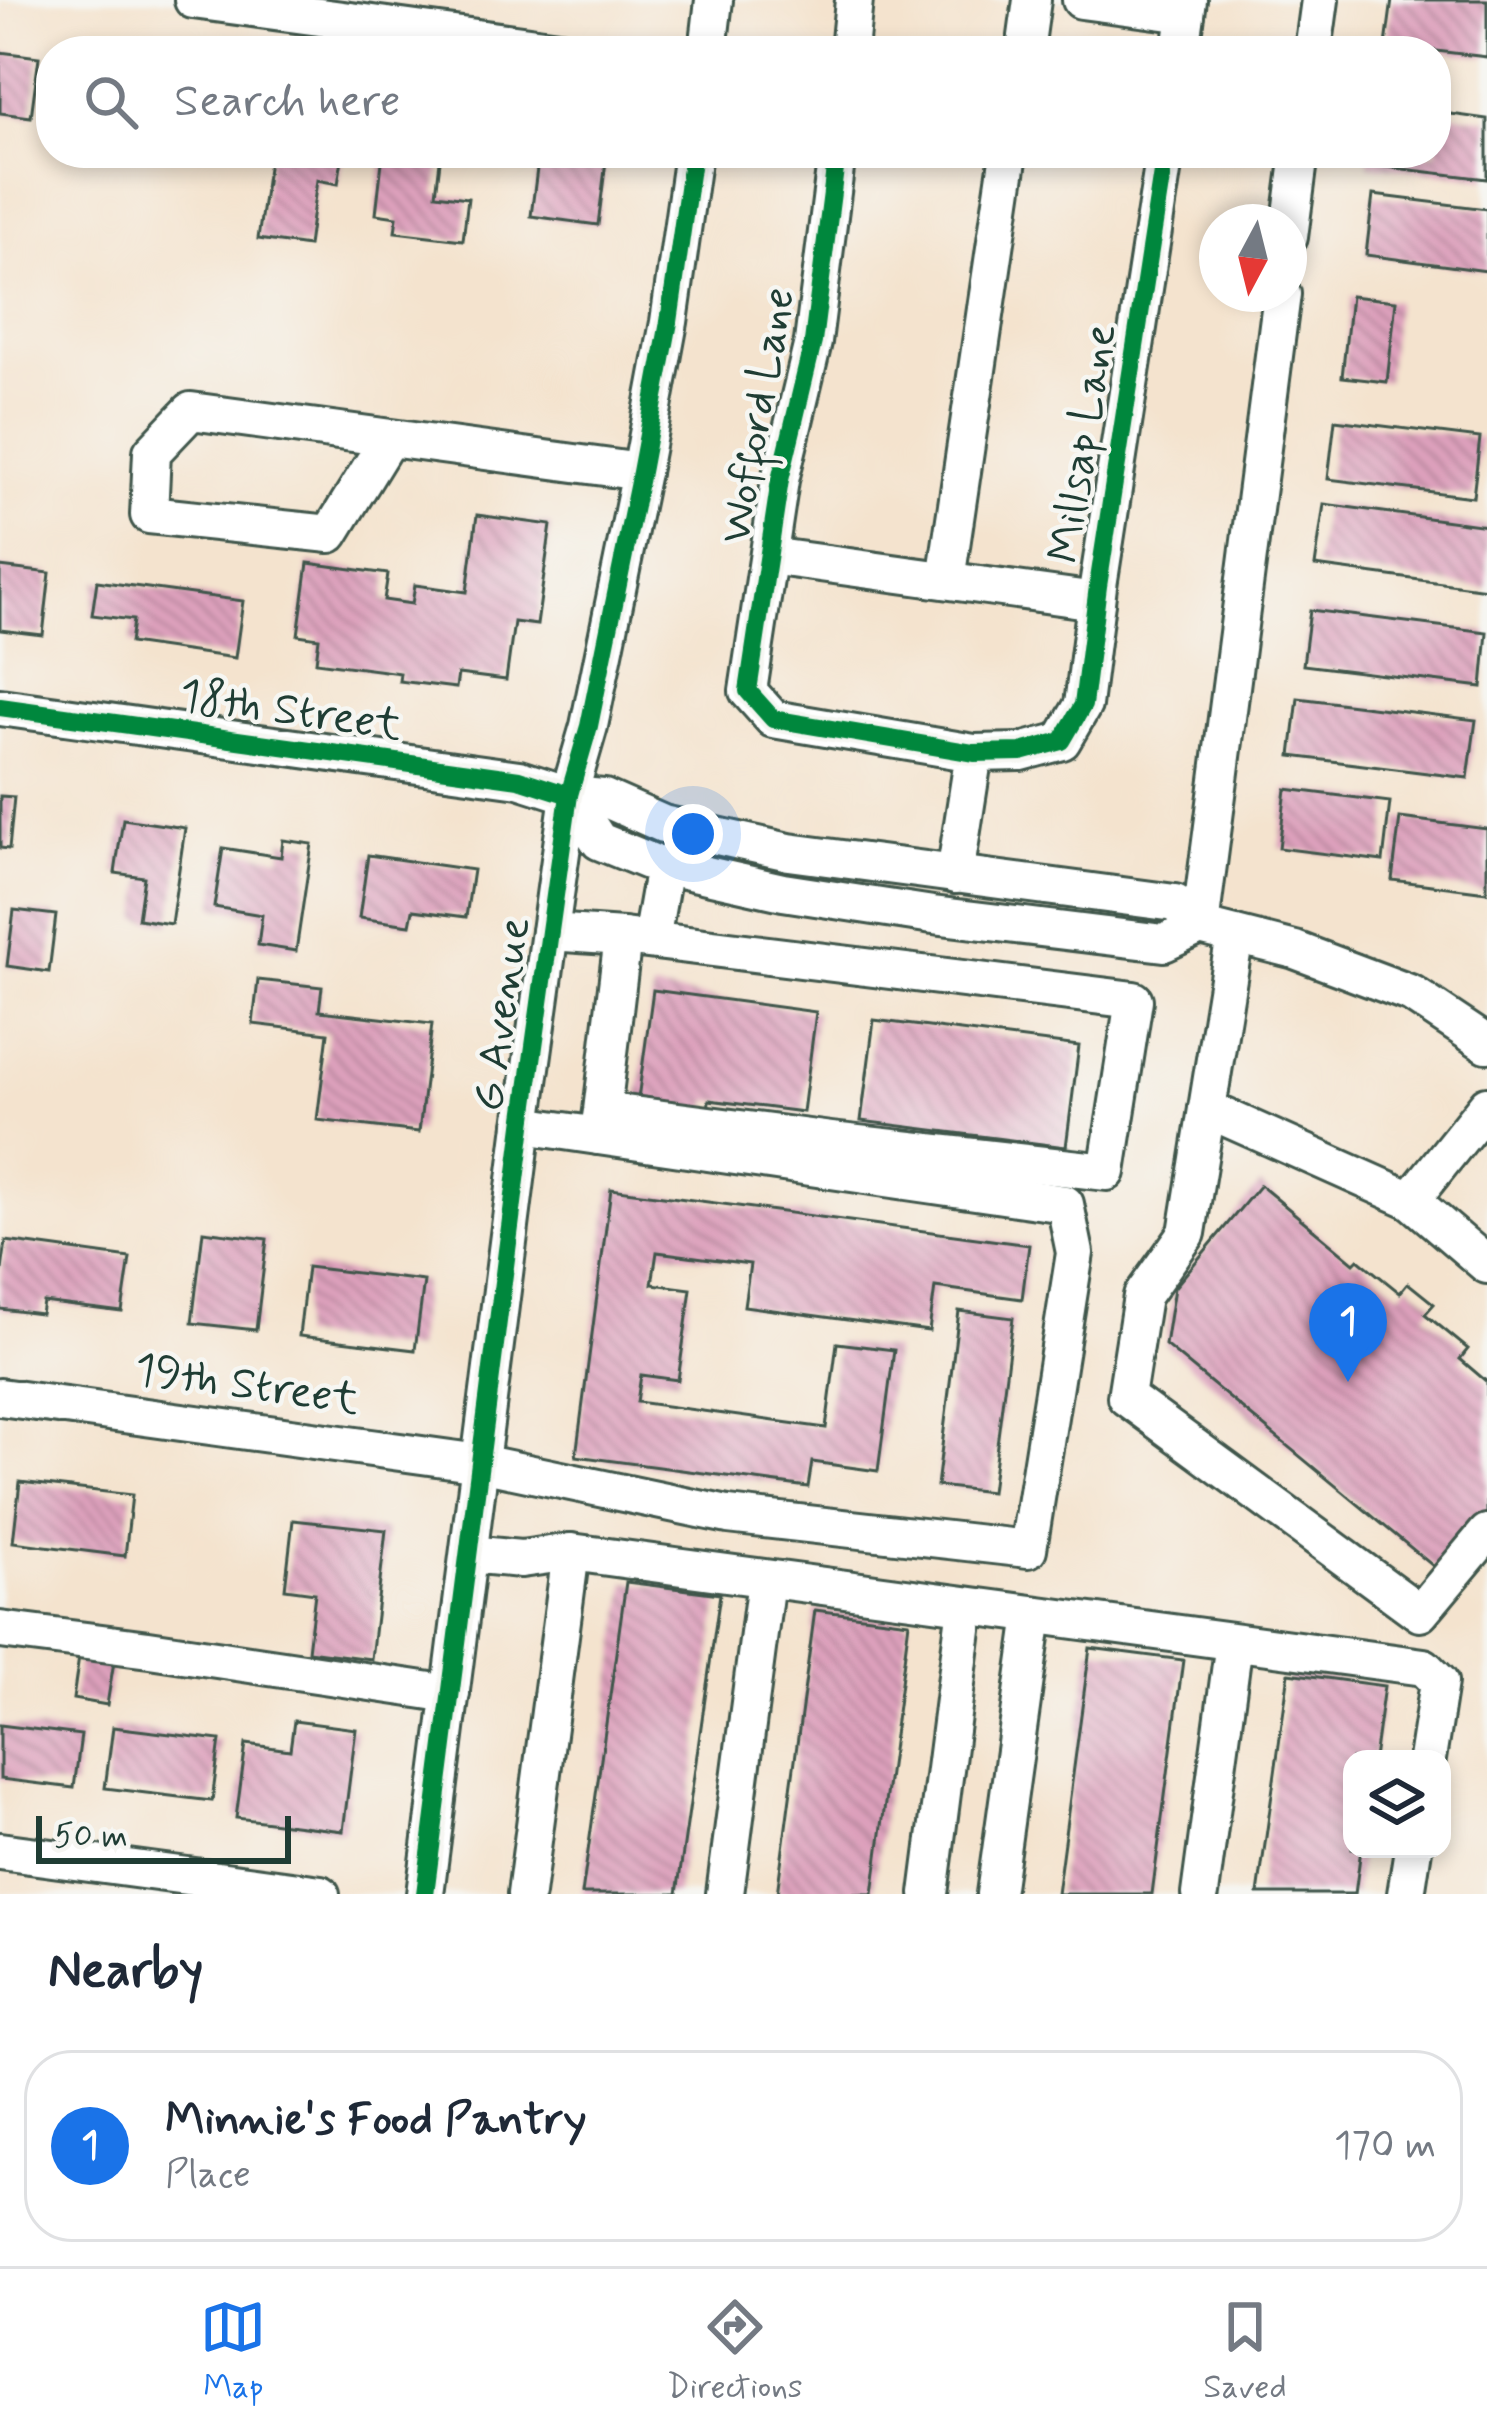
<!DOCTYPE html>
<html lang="en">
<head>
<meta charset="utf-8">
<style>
	:root { --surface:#fff; --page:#f6f6f7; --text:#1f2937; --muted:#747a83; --line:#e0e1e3; --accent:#1a73e8 }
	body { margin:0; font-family:Mynerve,sans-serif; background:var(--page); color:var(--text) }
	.controls { position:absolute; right:36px; bottom:36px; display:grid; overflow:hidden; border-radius:24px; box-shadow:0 6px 18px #0003 }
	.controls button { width:108px; height:108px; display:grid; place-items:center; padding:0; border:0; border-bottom:3px solid var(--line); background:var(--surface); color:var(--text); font:60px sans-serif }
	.compass { position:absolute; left:1199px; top:204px; width:108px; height:108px; border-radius:50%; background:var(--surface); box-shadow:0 6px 18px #0003; rotate:187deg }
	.scale { position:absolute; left:36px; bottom:30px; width:255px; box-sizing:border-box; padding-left:12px; border:6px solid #1f3d34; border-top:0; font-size:33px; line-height:42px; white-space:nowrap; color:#1f3d34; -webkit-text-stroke:9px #f6f6f2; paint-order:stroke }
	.you { position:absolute; left:693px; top:834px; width:42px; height:42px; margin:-30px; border:9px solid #fff; border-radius:50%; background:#1a73e8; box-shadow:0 0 0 18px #1a73e833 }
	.badge { display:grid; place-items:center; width:78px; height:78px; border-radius:50%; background:var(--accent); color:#fff; font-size:39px; font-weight:700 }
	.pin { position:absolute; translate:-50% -99px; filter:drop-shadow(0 3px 6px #0008) }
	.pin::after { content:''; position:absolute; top:63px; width:42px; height:36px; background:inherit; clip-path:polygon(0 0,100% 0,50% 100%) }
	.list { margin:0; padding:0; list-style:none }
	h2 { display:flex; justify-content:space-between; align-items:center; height:156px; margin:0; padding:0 48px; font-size:51px }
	h2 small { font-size:39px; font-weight:400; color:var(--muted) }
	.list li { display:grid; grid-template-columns:78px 1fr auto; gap:36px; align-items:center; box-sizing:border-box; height:192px; margin:0 24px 24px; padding:0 24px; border:3px solid var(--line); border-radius:48px }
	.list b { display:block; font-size:45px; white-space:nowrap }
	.list p { margin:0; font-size:39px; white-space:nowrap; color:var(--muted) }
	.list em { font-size:39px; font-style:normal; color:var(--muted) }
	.icon { flex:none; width:66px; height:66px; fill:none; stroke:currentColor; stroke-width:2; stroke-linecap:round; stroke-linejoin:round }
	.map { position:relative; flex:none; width:1487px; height:1894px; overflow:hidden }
	.search { position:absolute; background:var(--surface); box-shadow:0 6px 18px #0003; left:36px; right:36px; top:36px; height:132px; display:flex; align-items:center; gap:30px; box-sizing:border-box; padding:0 42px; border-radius:48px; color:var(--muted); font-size:45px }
	.sheet { height:372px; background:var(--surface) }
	nav { display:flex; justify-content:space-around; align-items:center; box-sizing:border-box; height:168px; border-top:3px solid var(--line); background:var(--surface); font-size:33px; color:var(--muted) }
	nav a { display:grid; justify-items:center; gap:6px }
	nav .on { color:var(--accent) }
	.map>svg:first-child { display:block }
	.building { fill:url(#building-back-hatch) }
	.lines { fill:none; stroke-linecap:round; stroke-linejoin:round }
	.minor-casing { stroke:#3f564b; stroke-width:42 }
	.minor { stroke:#fff; stroke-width:36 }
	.cycleway-casing { stroke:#f6f6f2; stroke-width:26 }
	.cycleway { stroke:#00873e; stroke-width:18 }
	.labels { text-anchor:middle; stroke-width:9; stroke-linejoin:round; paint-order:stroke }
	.street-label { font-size:45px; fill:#1f3d34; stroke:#f6f6f2 }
</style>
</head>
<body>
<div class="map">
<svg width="1487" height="1894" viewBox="0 0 1487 1894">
	<defs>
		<pattern id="building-back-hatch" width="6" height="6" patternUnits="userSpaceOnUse" patternTransform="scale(3)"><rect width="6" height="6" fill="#dda0bc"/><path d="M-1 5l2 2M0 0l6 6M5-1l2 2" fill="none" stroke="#b3849a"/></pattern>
	</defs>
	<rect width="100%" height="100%" fill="#f6f6f2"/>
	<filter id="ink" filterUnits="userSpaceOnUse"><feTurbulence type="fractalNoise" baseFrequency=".00833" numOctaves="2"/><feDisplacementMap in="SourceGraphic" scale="24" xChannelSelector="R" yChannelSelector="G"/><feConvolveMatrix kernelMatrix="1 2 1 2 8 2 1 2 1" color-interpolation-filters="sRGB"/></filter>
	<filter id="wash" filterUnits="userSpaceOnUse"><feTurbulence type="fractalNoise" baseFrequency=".004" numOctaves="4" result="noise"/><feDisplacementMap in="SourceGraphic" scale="48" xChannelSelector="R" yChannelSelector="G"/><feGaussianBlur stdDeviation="2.7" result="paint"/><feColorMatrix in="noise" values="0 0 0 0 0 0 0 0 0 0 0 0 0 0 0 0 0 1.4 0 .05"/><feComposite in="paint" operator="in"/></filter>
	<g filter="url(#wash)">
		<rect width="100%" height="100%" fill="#f4e3ce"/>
		<g id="blocks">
			<g class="building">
				<polygon points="1392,0 1487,0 1487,57 1386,45"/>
				<polygon points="0,52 39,57 31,117 0,113"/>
				<polygon points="1436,112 1487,119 1487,179 1369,165 1370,153 1436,153"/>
				<polygon points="270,153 343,153 338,184 317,180 308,246 258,239"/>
				<polygon points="383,153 441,153 436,194 468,198 463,240 395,232 397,217 376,214"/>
				<polygon points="539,153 607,153 598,225 531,216"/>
				<polygon points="1373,195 1487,209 1487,271 1366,255"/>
				<polygon points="1351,296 1396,301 1387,382 1342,377"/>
				<polygon points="1335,420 1480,438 1473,497 1328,479"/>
				<polygon points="1324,504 1487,526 1487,589 1315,566"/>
				<polygon points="477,515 551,525 537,625 514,622 506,680 458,674 456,688 399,681 400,673 316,662 319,638 298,635 308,563 388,574 384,600 412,604 415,585 467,592"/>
				<polygon points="0,567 50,573 43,635 0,630"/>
				<polygon points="97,581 243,601 235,658 130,643 133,620 92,615"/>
				<polygon points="1310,610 1487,632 1482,687 1303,665"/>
				<polygon points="1298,698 1476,720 1468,778 1291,756"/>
				<polygon points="1286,789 1390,802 1383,861 1279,848"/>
				<polygon points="0,796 14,797 9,849 0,848"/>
				<polygon points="1400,818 1487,829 1487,892 1392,880"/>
				<polygon points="123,819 185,828 171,924 138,919 144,877 115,873"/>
				<polygon points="283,840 312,844 296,951 258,945 262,915 214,907 223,848 281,857"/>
				<polygon points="368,855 473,870 466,917 413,910 410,925 359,918"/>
				<polygon points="14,910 56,915 49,972 7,966"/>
				<polygon points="258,980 322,987 319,1011 432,1024 419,1132 317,1120 328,1033 253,1024"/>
				<polygon points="653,990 816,1012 803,1112 709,1100 708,1115 637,1106"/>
				<polygon points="874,1020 1079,1046 1066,1147 861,1121"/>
				<polygon points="1260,1185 1354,1263 1358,1259 1400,1293 1408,1283 1434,1304 1425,1314 1468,1349 1460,1359 1487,1382 1487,1514 1439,1571 1165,1345 1174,1288"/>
				<polygon points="611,1189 1029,1245 1022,1299 935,1287 929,1331 744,1306 750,1264 657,1252 652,1284 691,1289 678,1380 641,1375 637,1402 826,1428 837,1343 894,1350 878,1471 812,1462 808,1487 576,1456"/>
				<polygon points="203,1231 267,1239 256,1330 192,1323"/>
				<polygon points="6,1241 130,1258 122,1312 43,1302 41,1314 0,1309 0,1285"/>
				<polygon points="307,1267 424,1281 415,1350 299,1336"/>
				<polygon points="959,1311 1013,1318 991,1492 937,1486"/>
				<polygon points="20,1482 132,1495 125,1556 13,1542"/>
				<polygon points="293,1520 386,1530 371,1659 308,1651 315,1593 285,1589"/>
				<polygon points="626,1582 720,1594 677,1894 582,1894"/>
				<polygon points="815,1610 909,1622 873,1894 777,1894"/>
				<polygon points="1090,1648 1183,1660 1152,1894 1057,1894"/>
				<polygon points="79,1657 114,1661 107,1705 73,1699"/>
				<polygon points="1289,1673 1384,1686 1374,1759 1352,1759 1352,1849 1361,1849 1355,1894 1258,1894"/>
				<polygon points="294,1721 356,1729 343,1831 236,1818 246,1744 290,1750"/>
				<polygon points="0,1725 81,1735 74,1788 0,1779"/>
				<polygon points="113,1727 220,1740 212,1801 105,1788"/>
			</g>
		</g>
	</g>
	<g filter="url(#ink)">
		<use href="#blocks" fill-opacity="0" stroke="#3f564b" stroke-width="3"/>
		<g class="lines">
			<defs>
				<g id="minor">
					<polyline points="193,0 573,51"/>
					<polyline points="1081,0 1186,14"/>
					<polyline points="708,51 714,0"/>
					<polyline points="849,51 854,0"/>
					<polyline points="1025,51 1032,0"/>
					<polyline points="1181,51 1188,0"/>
					<polyline points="1313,51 1320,0"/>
					<polyline points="837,153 813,342 780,480 748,691 773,719 974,753 1021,752 1062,741 1083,705 1098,586 1165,153"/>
					<polyline points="1289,237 1300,153"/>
					<polyline points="389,438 330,534 149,515 152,452 191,411 641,472"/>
					<polyline points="769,556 1096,601"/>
					<polyline points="946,580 1009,153"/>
					<polyline points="0,707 519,779 569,795 604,798 663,824 789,852 1175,903 1200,926 1295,950 1412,994 1487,1044"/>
					<polyline points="569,795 599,841 653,863 783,892 933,915 1164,943 1200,926"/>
					<polyline points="955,875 974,753"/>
					<polyline points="1200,926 1282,294"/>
					<polyline points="550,932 623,937"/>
					<polyline points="1235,935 1187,1233 1142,1296 1126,1397 1420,1613 1487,1533"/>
					<polyline points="651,940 664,866"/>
					<polyline points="1207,1109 1411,1200 1487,1105"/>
					<polyline points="598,1136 602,1111 623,937 1134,1000 1107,1172 831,1141 602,1111"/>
					<polyline points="1411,1200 1487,1265"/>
					<polyline points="0,1397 480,1463 728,1515 1028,1549 1075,1253 1065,1204 523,1125"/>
					<polyline points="469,1554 521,1559 571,1552 1424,1667 1439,1682 1427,1759"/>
					<polyline points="0,1630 149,1649 451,1694"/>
					<polyline points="0,1851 321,1894"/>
					<polyline points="425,1894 523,1125 569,795 589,726 641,472 669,322 693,153"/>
					<polyline points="526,1894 571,1552"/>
					<polyline points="725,1894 766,1580"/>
					<polyline points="929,1894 966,1606"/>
					<polyline points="995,1894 1034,1615"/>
					<polyline points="1200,1894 1234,1642"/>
					<polyline points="1406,1894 1413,1849"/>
				</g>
			</defs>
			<use href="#minor" class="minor-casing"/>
			<use href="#minor" class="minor"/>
			<defs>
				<g id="cycleway">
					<polyline points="837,153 813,342 780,480 748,691 773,719 974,753 1021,752 1062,741 1083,705 1098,586 1165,153"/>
					<polyline points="0,707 519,779 569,795"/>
					<polyline points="425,1894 523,1125 569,795 589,726 641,472 669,322 693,153"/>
				</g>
			</defs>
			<use href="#cycleway" class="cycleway-casing"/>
			<use href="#cycleway" class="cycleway"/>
		</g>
	</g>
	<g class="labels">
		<g class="street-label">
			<text transform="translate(755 415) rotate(-80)" y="16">Wofford Lane</text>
			<text transform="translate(1080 443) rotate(-81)" y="16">Millsap Lane</text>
			<text transform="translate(291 708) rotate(8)" y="16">18th Street</text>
			<text transform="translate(499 1014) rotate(-82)" y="16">G Avenue</text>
			<text transform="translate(247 1382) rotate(8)" y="16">19th Street</text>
		</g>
	</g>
</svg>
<div class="controls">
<button><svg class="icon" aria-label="layers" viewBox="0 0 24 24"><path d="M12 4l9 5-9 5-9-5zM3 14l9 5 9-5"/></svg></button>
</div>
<svg class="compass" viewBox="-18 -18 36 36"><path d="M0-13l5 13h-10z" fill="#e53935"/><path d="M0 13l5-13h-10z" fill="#747a83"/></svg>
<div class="scale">50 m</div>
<div class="you"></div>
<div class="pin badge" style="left:1348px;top:1382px">1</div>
<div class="search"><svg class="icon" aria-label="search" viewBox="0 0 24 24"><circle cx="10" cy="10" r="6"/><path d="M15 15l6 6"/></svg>Search here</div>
</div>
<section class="sheet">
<h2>Nearby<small></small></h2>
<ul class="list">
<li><span class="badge">1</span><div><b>Minnie's Food Pantry</b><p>Place</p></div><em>170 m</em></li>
</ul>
</section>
<nav>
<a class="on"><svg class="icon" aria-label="map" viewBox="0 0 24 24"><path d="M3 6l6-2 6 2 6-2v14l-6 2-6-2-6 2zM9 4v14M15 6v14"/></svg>Map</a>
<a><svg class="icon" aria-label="directions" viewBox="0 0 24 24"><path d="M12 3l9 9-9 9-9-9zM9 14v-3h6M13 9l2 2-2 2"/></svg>Directions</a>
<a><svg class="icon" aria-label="saved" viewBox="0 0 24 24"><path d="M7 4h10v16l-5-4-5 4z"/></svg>Saved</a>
</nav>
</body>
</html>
